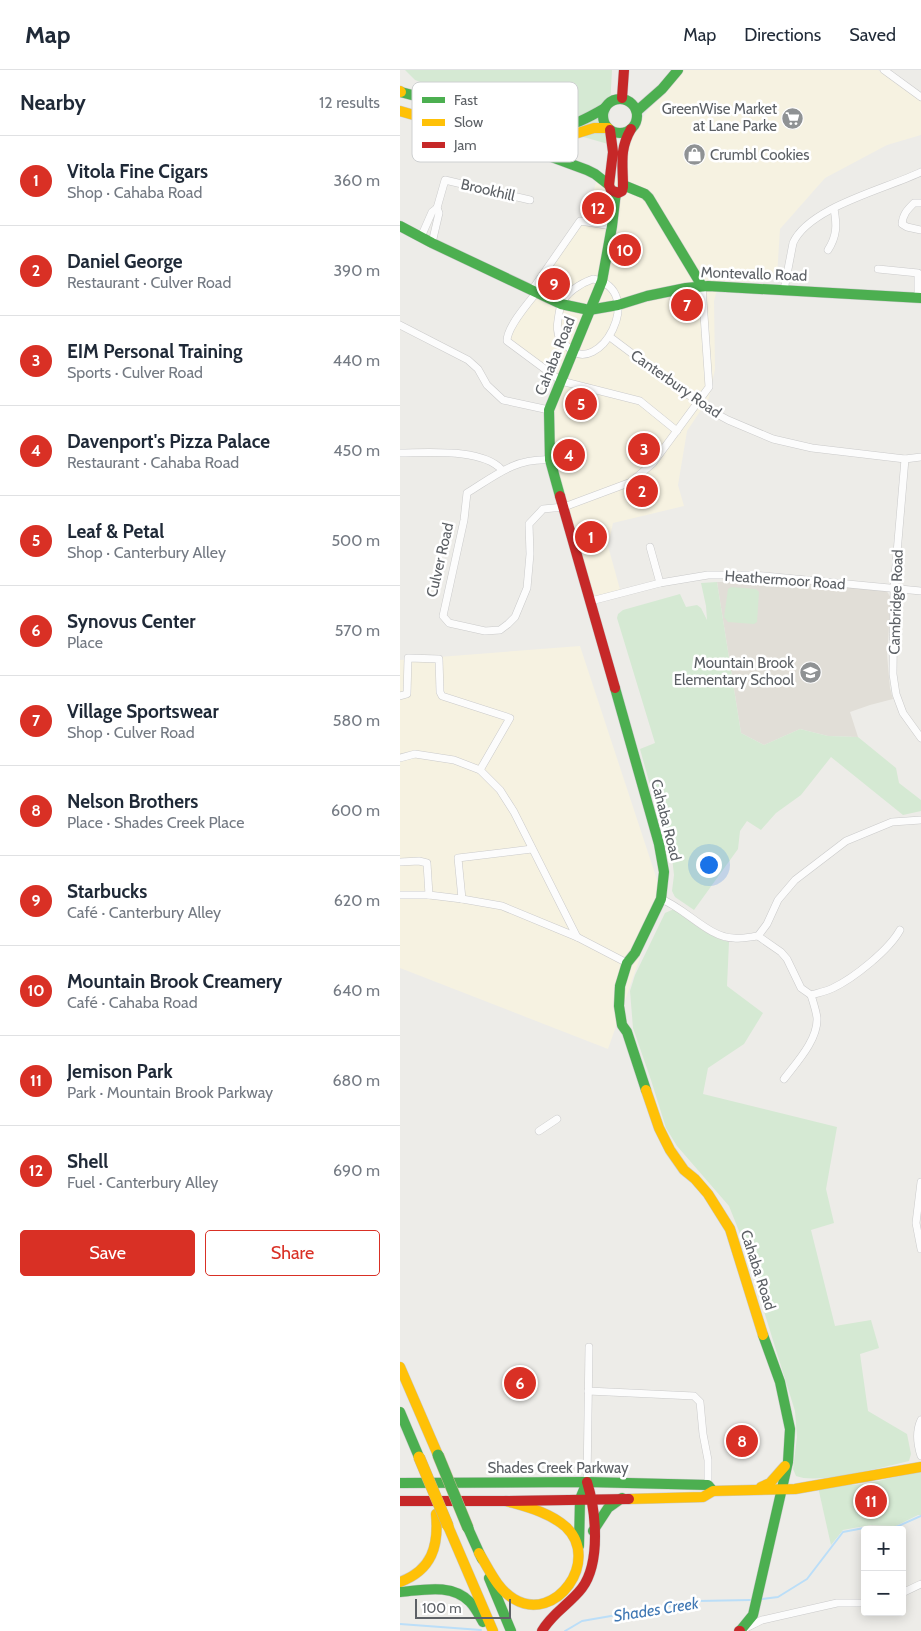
<!DOCTYPE html>
<html lang="en">
<head>
<meta charset="utf-8">
<style>
	:root { --surface:#fff; --page:#f6f6f7; --text:#1f2937; --muted:#747a83; --line:#e0e1e3; --accent:#d93025 }
	body { margin:0; font-family:Cabin,sans-serif; background:var(--page); color:var(--text) }
	.controls { position:absolute; right:15px; bottom:15px; display:grid; overflow:hidden; border-radius:5px; box-shadow:0 2px 12px #0003 }
	.controls button { width:45px; height:45px; display:grid; place-items:center; padding:0; border:0; border-bottom:1px solid var(--line); background:var(--surface); color:var(--text); font:25px sans-serif }
	.scale { position:absolute; left:15px; bottom:12px; width:96px; box-sizing:border-box; padding-left:5px; border:2px solid #5d6166; border-top:0; font-size:14px; line-height:18px; white-space:nowrap; color:#5d6166; -webkit-text-stroke:4px #fff; paint-order:stroke }
	.you { position:absolute; left:308px; top:794px; width:18px; height:18px; margin:-12px; border:4px solid #fff; border-radius:50%; background:#1a73e8; box-shadow:0 0 0 8px #1a73e833 }
	.badge { display:grid; place-items:center; width:32px; height:32px; border-radius:50%; background:var(--accent); color:#fff; font-size:16px; font-weight:700 }
	.pin { position:absolute; translate:-50% -50%; border:2px solid #fff; box-shadow:0 1px 5px #0006 }
	.list { margin:0; padding:0; list-style:none }
	h2 { display:flex; justify-content:space-between; align-items:center; height:65px; margin:0; padding:0 20px; font-size:21px }
	h2 small { font-size:16px; font-weight:400; color:var(--muted) }
	.list li { display:grid; grid-template-columns:32px 1fr auto; gap:15px; align-items:center; box-sizing:border-box; height:90px; padding:0 20px; border-top:1px solid var(--line) }
	.list b { display:block; font-size:19px; white-space:nowrap }
	.list p { margin:0; font-size:16px; white-space:nowrap; color:var(--muted) }
	.list em { font-size:16px; font-style:normal; color:var(--muted) }
	.actions { display:flex; gap:10px; padding:15px 20px }
	.actions a { flex:1; padding:11px 0; border:1px solid var(--accent); border-radius:5px; text-align:center; font-size:18px; color:var(--accent) }
	.actions .main { background:var(--accent); color:#fff }
	.map { position:relative; flex:none; width:521px; height:1561px; overflow:hidden }
	header { display:flex; align-items:center; gap:30px; box-sizing:border-box; height:70px; padding:0 25px; background:var(--surface); border-bottom:1px solid var(--line) }
	header strong { font-size:24px }
	nav { display:flex; gap:28px; margin-inline-start:auto; font-size:18px }
	main { display:flex }
	aside { flex:1; background:var(--surface) }
	.map>svg:first-child { display:block }
	.commercial { fill:#f6f2e1 }
	.education { fill:#e1ded7 }
	.green { fill:#d5e9d3 }
	.lines { fill:none; stroke-linecap:round; stroke-linejoin:round }
	.stream { stroke:#bbdef8; stroke-width:2 }
	.street-casing { stroke:#cacaca; stroke-width:8 }
	.fast-casing { stroke:#cacaca; stroke-width:11 }
	.slow-casing { stroke:#cacaca; stroke-width:11 }
	.jam-casing { stroke:#cacaca; stroke-width:11 }
	.street { stroke:#fcfcfc; stroke-width:7 }
	.fast { stroke:#4caf50; stroke-width:10 }
	.slow { stroke:#ffc107; stroke-width:10 }
	.jam { stroke:#c62828; stroke-width:10 }
	.fast-bridge-casing { stroke:#c5b694; stroke-width:12; stroke-linecap:butt }
	.slow-bridge-casing { stroke:#c5b694; stroke-width:12; stroke-linecap:butt }
	.fast-bridge { stroke:#4caf50; stroke-width:11 }
	.slow-bridge { stroke:#ffc107; stroke-width:11 }
	.labels { text-anchor:middle; stroke-width:5; stroke-linejoin:round; paint-order:stroke }
	.poi-label { font-size:15px; fill:#5d6166; stroke:#fff; text-anchor:end }
	.street-label { font-size:15px; fill:#5d6166; stroke:#fff }
	.water-label { font-size:16px; font-style:italic; fill:#4078b4; stroke:#fff }
	.key { fill:#fff; stroke:#ced0d1; stroke-width:1 }
	.key-label { font-size:14px; fill:#5d6166 }
</style>
</head>
<body>
<header>
<strong>Map</strong>
<nav><a>Map</a><a>Directions</a><a>Saved</a></nav>
</header>
<main>
<aside>
<h2>Nearby<small>12 results</small></h2>
<ul class="list">
<li><span class="badge">1</span><div><b>Vitola Fine Cigars</b><p>Shop · Cahaba Road</p></div><em>360 m</em></li>
<li><span class="badge">2</span><div><b>Daniel George</b><p>Restaurant · Culver Road</p></div><em>390 m</em></li>
<li><span class="badge">3</span><div><b>EIM Personal Training</b><p>Sports · Culver Road</p></div><em>440 m</em></li>
<li><span class="badge">4</span><div><b>Davenport's Pizza Palace</b><p>Restaurant · Cahaba Road</p></div><em>450 m</em></li>
<li><span class="badge">5</span><div><b>Leaf &amp; Petal</b><p>Shop · Canterbury Alley</p></div><em>500 m</em></li>
<li><span class="badge">6</span><div><b>Synovus Center</b><p>Place</p></div><em>570 m</em></li>
<li><span class="badge">7</span><div><b>Village Sportswear</b><p>Shop · Culver Road</p></div><em>580 m</em></li>
<li><span class="badge">8</span><div><b>Nelson Brothers</b><p>Place · Shades Creek Place</p></div><em>600 m</em></li>
<li><span class="badge">9</span><div><b>Starbucks</b><p>Café · Canterbury Alley</p></div><em>620 m</em></li>
<li><span class="badge">10</span><div><b>Mountain Brook Creamery</b><p>Café · Cahaba Road</p></div><em>640 m</em></li>
<li><span class="badge">11</span><div><b>Jemison Park</b><p>Park · Mountain Brook Parkway</p></div><em>680 m</em></li>
<li><span class="badge">12</span><div><b>Shell</b><p>Fuel · Canterbury Alley</p></div><em>690 m</em></li>
</ul>
<div class="actions"><a class="main">Save</a><a>Share</a></div>
</aside>
<div class="map">
<svg width="521" height="1561" viewBox="0 0 521 1561">
	<rect width="100%" height="100%" fill="#edece8"/>
	<g class="commercial">
		<polygon points="277,0 478,0 521,30 521,65 487,75 425,108 380,159 377,206 364,205 356,212 319,211 314,231 315,299 309,328 287,361 278,415 284,436 213,453 208,476 221,523 191,531 153,402 149,340 161,311 107,271 112,257 180,151 194,120 198,104 221,109 224,73"/>
		<polygon points="180,576 262,825 208,979 0,898 0,590"/>
	</g>
	<polygon class="education" points="317,512 361,512 486,520 491,528 487,585 490,618 493,629 470,635 450,642 458,667 428,666 400,659 364,675 341,663"/>
	<g class="green">
		<polygon points="5,0 212,0 208,74 131,52 15,10"/>
		<polygon points="317,512 341,663 364,675 400,659 428,666 458,667 496,698 499,713 521,730 521,741 503,745 431,687 401,725 376,743 361,760 347,751 340,761 338,779 294,840 275,827 272,821 274,805 271,778 266,757 259,747 240,679 255,673 217,548 218,544 223,540 280,524 286,537 297,535 301,538 307,550 306,536 301,513"/>
		<polygon points="331,517 356,519 359,522 357,552 354,554 328,552 324,547 328,519"/>
		<path d="M274 839C291 852 308 867 329 872L327 916 363 943 344 974 308 998 303 1024 437 1057 426 1119 434 1153 411 1160 435 1256 471 1250 479 1278 460 1284 468 1341 507 1364 511 1384 509 1391C483 1397 418 1415 396 1406L393 1399 397 1367 395 1341 339 1161 329 1136 277 1076 266 1058 251 1010 233 958 230 921 235 905 265 843Z"/>
		<polygon points="521,1401 521,1445 518,1445 496,1456 470,1455 443,1460 431,1475 418,1417 465,1414"/>
	</g>
	<g class="lines">
		<g class="stream">
			<polyline points="362,1529 378,1527 407,1509 443,1462 469,1457 496,1457 521,1446"/>
			<polyline points="0,1554 81,1560"/>
			<polyline points="165,1561 182,1551 298,1531 350,1530"/>
		</g>
		<defs>
			<g id="street">
				<polyline points="484,0 521,27"/>
				<path d="M521 133H514C507 140 503 144 502 154L507 157 521 160"/>
				<polyline points="21,167 32,142 37,138"/>
				<polyline points="32,173 39,143 37,138 45,110 130,130"/>
				<path d="M428 180C437 166 437 155 434 139"/>
				<polyline points="478,199 518,203 518,228"/>
				<path d="M193 209C249 220 198 310 168 277 165 275 162 272 160 269 157 264 157 255 158 250 159 245 159 240 161 235 165 223 181 213 193 209Z"/>
				<polyline points="132,220 180,151 212,156"/>
				<path d="M384 220 393 173C409 137 486 119 521 102"/>
				<path d="M137 222C128 233 107 257 107 271L161 311 240 331 277 361"/>
				<polyline points="0,255 68,290 78,299 87,315 103,330 149,340"/>
				<polyline points="210,267 286,324 300,330 317,344 328,350 373,369 412,378 505,389 521,387"/>
				<path d="M0 383C28 383 82 378 102 400"/>
				<polyline points="505,389 494,518 493,604 496,624 503,643 521,668"/>
				<path d="M150 390C115 388 96 405 67 423L64 450 43 546 49 553 85 561 100 560 108 554 115 547 127 518 130 484 129 454 143 439 164 437 231 412 253 393 309 317 302 216"/>
				<polyline points="250,477 260,513"/>
				<polyline points="191,531 260,513 308,505 353,505 521,521"/>
				<polyline points="0,626 7,624 8,588 39,589 40,622 42,626 110,648 80,700"/>
				<polyline points="0,688 15,684 54,690 80,700 100,720 114,742 177,867"/>
				<polyline points="0,792 19,791 27,793 29,825"/>
				<polyline points="0,825 29,825 62,829 102,836 177,867 227,893"/>
				<polyline points="62,829 58,788 132,779"/>
				<path d="M261 829C285 838 309 868 334 868 342 869 350 867 358 866L367 854 378 830 395 810 446 771 492 752 521 750"/>
				<path d="M358 866 381 882 387 889 401 918 411 925C418 923 427 921 433 918 454 908 489 880 500 860"/>
				<path d="M384 1009C396 993 418 970 417 948 416 940 413 932 411 925"/>
				<polyline points="139,1061 157,1049"/>
				<polyline points="521,1112 516,1153 521,1179"/>
				<polyline points="188,1321 294,1326 300,1332 303,1364 308,1390 308,1415"/>
				<path d="M521 1350C516 1361 517 1374 521 1386"/>
				<polyline points="187,1412 189,1277"/>
				<polyline points="502,1523 521,1514"/>
				<polyline points="344,1559 362,1550 437,1533 465,1533"/>
			</g>
			<g id="fast">
				<path d="M1 22C20 27 39 32 57 38 87 47 119 62 151 59 171 57 188 48 205 38"/>
				<circle cx="220" cy="46" r="17"/>
				<polyline points="237,41 262,19 278,0"/>
				<polyline points="122,76 187,100 195,104 209,115"/>
				<polyline points="223,115 245,124 249,128 302,216"/>
				<polyline points="0,156 32,173 161,234 189,240 218,235 247,226 286,218 308,216 521,228"/>
				<polyline points="160,426 150,390 149,340 202,211 212,156 216,122"/>
				<polyline points="215,618 259,774 264,802 261,829 235,883 227,893 220,916 219,936 222,955 227,962 246,1020"/>
				<polyline points="0,1342 19,1387"/>
				<polyline points="0,1413 187,1412 308,1415 313,1421"/>
				<polyline points="68,1458 82,1489"/>
				<polyline points="193,1461 208,1438 222,1428"/>
				<polyline points="179,1476 180,1429 187,1412"/>
				<polyline points="89,1508 111,1561"/>
				<path d="M0 1522C23 1520 52 1513 70 1532 75 1537 79 1545 83 1552"/>
				<polyline points="340,1561 353,1545 388,1392 390,1359 380,1312 363,1265"/>
			</g>
			<g id="slow">
				<polyline points="0,21 1,22"/>
				<polyline points="0,41 119,75 155,70 194,58 208,58"/>
				<polyline points="246,1020 259,1058 270,1080 284,1100 295,1109 308,1124 330,1159 363,1265"/>
				<polyline points="0,1297 38,1385"/>
				<polyline points="361,1417 370,1413 385,1396"/>
				<polyline points="229,1429 303,1427 313,1421 395,1419 521,1397"/>
				<polyline points="48,1456 93,1561"/>
				<path d="M79 1483C89 1499 97 1519 114 1529 156 1554 201 1490 166 1457 149 1442 127 1437 106 1431"/>
				<path d="M0 1512C32 1500 39 1476 36 1444"/>
			</g>
			<g id="jam">
				<polyline points="222,28 224,0"/>
				<path d="M210 60 213 82 209 115 211 120 218 123 222 121 223 117C223 94 219 80 231 59"/>
				<polyline points="160,426 215,618"/>
				<polyline points="0,1431 106,1431 229,1429"/>
				<path d="M142 1561C152 1543 170 1534 182 1518 201 1492 196 1441 187 1412"/>
				<polyline points="339,1561 340,1561"/>
			</g>
		</defs>
		<use href="#street" class="street-casing"/>
		<use href="#fast" class="fast-casing"/>
		<use href="#slow" class="slow-casing"/>
		<use href="#jam" class="jam-casing"/>
		<use href="#street" class="street"/>
		<use href="#fast" class="fast"/>
		<use href="#slow" class="slow"/>
		<use href="#jam" class="jam"/>
		<defs>
			<polyline id="fast-bridge" points="38,1385 68,1458"/>
			<polyline id="slow-bridge" points="19,1387 48,1456"/>
		</defs>
		<use href="#fast-bridge" class="fast-bridge-casing"/>
		<use href="#slow-bridge" class="slow-bridge-casing"/>
		<use href="#fast-bridge" class="fast-bridge"/>
		<use href="#slow-bridge" class="slow-bridge"/>
	</g>
	<defs>
		<symbol id="supermarket-disc" viewBox="-11 -11 22 22"><circle r="9.5" fill="#8f9294" stroke="#fff"/><path d="M-6-5.5h2.5l.6 2H6L4.5 2H-2.5L-4.4-4H-6ZM-1.5 3.2a1.3 1.3 0 1 0 .1 0ZM3 3.2a1.3 1.3 0 1 0 .1 0Z" fill="#fff"/></symbol>
		<symbol id="shop-disc" viewBox="-11 -11 22 22"><circle r="9.5" fill="#8f9294" stroke="#fff"/><path d="M-5-2.5h2.3a2.7 3.5 0 0 1 5.4 0H5L5.5 6h-11ZM-1.5-2.5h3a1.5 2.3 0 0 0-3 0Z" fill="#fff"/></symbol>
		<symbol id="school-disc" viewBox="-11 -11 22 22"><circle r="9.5" fill="#8f9294" stroke="#fff"/><path d="M0-5L7-2L0 1L-7-2ZM-4 1L0 2.5L4 1V4Q0 6-4 4Z" fill="#fff"/></symbol>
	</defs>
	<g fill-rule="evenodd">
		<use href="#supermarket-disc" x="380" y="36" width="25" height="25"/>
		<use href="#shop-disc" x="282" y="72" width="25" height="25"/>
		<use href="#school-disc" x="398" y="590" width="25" height="25"/>
	</g>
	<g class="labels">
		<g class="poi-label">
			<text x="377" y="44">GreenWise Market<tspan x="377" dy="17">at Lane Parke</tspan></text>
			<text x="310" y="90" text-anchor="start">Crumbl Cookies</text>
			<text x="394" y="598">Mountain Brook<tspan x="394" dy="17">Elementary School</tspan></text>
		</g>
		<g class="street-label">
			<text transform="translate(88 120) rotate(13)" y="5">Brookhill</text>
			<text transform="translate(354 204) rotate(2)" y="5">Montevallo Road</text>
			<text transform="translate(155 286) rotate(-68)" y="5">Cahaba Road</text>
			<text transform="translate(276 314) rotate(35)" y="5">Canterbury Road</text>
			<text transform="translate(40 490) rotate(-77)" y="5">Culver Road</text>
			<text transform="translate(385 510) rotate(4)" y="5">Heathermoor Road</text>
			<text transform="translate(496 532) rotate(-88)" y="5">Cambridge Road</text>
			<text transform="translate(266 750) rotate(76)" y="5">Cahaba Road</text>
			<text transform="translate(358 1200) rotate(72)" y="5">Cahaba Road</text>
			<text x="158" y="1403">Shades Creek Parkway</text>
		</g>
		<g class="water-label">
			<text transform="translate(256 1539) rotate(-9)" y="6">Shades Creek</text>
		</g>
	</g>
	<rect x="12" y="12" width="166" height="80" rx="8" class="key"/>
	<rect x="22" y="27" width="23" height="6" fill="#4caf50"/>
	<rect x="22" y="49" width="23" height="7" fill="#ffc107"/>
	<rect x="22" y="72" width="23" height="6" fill="#c62828"/>
	<g class="key-label">
		<text x="54" y="35">Fast</text>
		<text x="54" y="57">Slow</text>
		<text x="54" y="80">Jam</text>
	</g>
</svg>
<div class="controls">
<button>+</button>
<button>−</button>
</div>
<div class="scale">100 m</div>
<div class="you"></div>
<div class="pin badge" style="left:191px;top:467px">1</div>
<div class="pin badge" style="left:242px;top:421px">2</div>
<div class="pin badge" style="left:244px;top:379px">3</div>
<div class="pin badge" style="left:169px;top:385px">4</div>
<div class="pin badge" style="left:181px;top:334px">5</div>
<div class="pin badge" style="left:120px;top:1313px">6</div>
<div class="pin badge" style="left:287px;top:235px">7</div>
<div class="pin badge" style="left:342px;top:1371px">8</div>
<div class="pin badge" style="left:154px;top:214px">9</div>
<div class="pin badge" style="left:225px;top:180px">10</div>
<div class="pin badge" style="left:471px;top:1431px">11</div>
<div class="pin badge" style="left:198px;top:138px">12</div>
</div>
</main>
</body>
</html>
